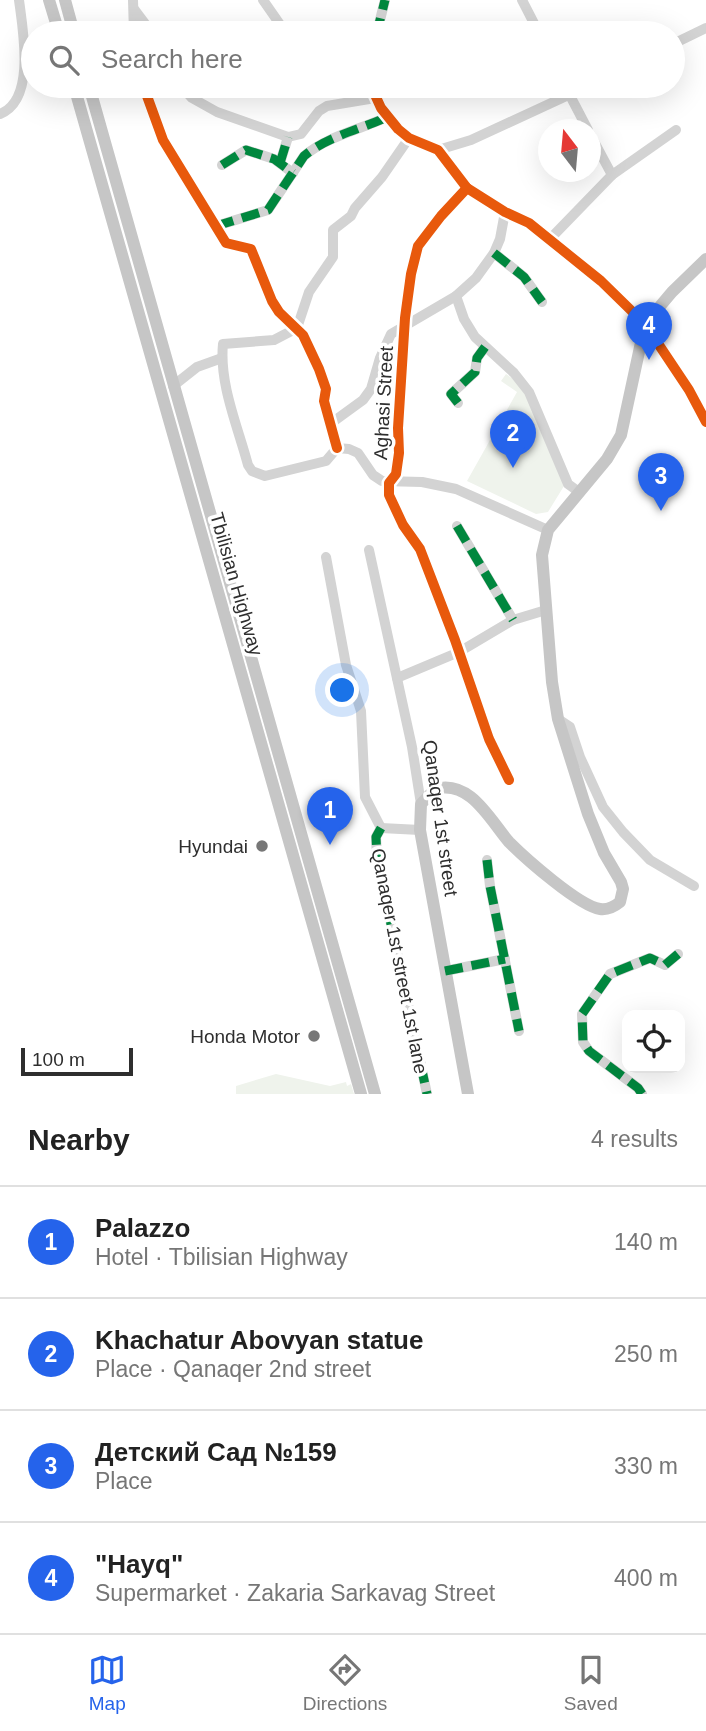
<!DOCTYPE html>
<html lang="en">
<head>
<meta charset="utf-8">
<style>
	:root { --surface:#fff; --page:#f2f2f2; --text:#222; --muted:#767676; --line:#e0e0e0; --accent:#2563eb }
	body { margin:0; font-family:Arial,sans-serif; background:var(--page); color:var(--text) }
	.controls { position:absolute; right:21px; bottom:21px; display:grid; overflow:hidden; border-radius:14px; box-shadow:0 7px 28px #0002 }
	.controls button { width:63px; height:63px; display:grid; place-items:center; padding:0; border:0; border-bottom:2px solid var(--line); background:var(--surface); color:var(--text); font:35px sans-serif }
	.compass { position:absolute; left:538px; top:119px; width:63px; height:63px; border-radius:50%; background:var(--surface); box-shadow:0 7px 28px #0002; rotate:344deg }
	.scale { position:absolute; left:21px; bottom:18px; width:112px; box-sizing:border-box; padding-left:7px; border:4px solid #2e2e2e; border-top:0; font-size:19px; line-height:24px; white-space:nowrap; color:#2e2e2e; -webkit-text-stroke:5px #fff; paint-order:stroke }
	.you { position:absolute; left:343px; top:691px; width:24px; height:24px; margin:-18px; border:5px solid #fff; border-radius:50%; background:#1a73e8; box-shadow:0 0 0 10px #1a73e833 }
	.badge { display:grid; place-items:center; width:46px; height:46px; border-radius:50%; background:var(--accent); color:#fff; font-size:23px; font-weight:700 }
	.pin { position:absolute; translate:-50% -58px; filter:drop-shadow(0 2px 4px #0008) }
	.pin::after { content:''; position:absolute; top:37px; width:24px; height:21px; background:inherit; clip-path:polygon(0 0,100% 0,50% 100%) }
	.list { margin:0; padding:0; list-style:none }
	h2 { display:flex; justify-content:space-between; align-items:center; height:91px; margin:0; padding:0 28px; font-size:30px }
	h2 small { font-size:23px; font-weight:400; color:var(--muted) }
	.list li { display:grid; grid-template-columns:46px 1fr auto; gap:21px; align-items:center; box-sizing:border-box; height:112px; padding:0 28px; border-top:2px solid var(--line) }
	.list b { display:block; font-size:26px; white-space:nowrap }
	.list p { margin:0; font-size:23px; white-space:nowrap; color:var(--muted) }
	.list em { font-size:23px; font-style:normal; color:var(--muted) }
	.icon { flex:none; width:38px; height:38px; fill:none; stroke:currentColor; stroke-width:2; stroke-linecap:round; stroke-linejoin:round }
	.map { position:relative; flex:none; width:706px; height:1094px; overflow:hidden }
	.search { position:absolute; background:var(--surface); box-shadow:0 7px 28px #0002; left:21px; right:21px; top:21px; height:77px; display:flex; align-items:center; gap:18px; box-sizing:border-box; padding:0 24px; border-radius:38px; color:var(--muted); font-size:26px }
	.sheet { height:539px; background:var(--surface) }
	nav { display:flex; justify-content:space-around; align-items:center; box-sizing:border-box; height:98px; border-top:2px solid var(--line); background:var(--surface); font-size:19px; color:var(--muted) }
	nav a { display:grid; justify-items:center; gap:4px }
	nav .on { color:var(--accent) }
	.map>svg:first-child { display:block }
	.green { fill:#eff3ec }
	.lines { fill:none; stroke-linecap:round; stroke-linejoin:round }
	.minor { stroke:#d3d3d3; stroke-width:10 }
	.major { stroke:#c6c6c6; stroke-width:12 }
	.quiet { stroke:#00873e; stroke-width:9; stroke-dasharray:18 9; stroke-linecap:butt }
	.cycleway-casing { stroke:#fff; stroke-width:15 }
	.cycleway { stroke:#e8590c; stroke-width:10 }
	.poi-dot { fill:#777; stroke:#fff; stroke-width:2.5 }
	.labels { text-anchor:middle; stroke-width:7; stroke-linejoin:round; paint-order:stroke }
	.street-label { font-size:19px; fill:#2e2e2e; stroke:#fff }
	.poi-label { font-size:19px; fill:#2e2e2e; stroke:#fff; text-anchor:end }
</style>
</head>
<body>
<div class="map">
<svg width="706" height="1094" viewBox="0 0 706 1094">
	<rect width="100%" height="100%" fill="#fff"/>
	<g class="green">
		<polygon points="506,374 516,381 525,391 564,486 548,512 536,514 467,481 517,392 501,381"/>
		<polygon points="276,1074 330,1086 346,1082 347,1086 351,1084 354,1094 236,1094 236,1086"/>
	</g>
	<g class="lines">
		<g class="minor">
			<polyline points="133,0 134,33"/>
			<polyline points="263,0 286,33"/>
			<polyline points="522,0 539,33"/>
			<polyline points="134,9 152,33"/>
			<polyline points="371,33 379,24 385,0"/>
			<polyline points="673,44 706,28"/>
			<polyline points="147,86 147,96 163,140 226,243 251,249 272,301 279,312 303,335 319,369 326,389 324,401 337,448"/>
			<polyline points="181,86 192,98 217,112 288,137 301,134 319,111 327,106 375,98"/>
			<polyline points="371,86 381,108 398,129 409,138 438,150 467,188 505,212 529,223 601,281 645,324 689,390 706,422"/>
			<polyline points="565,86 588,130"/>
			<path d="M0 114C36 100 23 31 19 0"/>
			<polyline points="590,134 612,175"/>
			<polyline points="438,150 471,140 588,86"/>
			<polyline points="280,163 288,137"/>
			<polyline points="222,165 246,150 274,159 293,173"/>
			<polyline points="467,188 441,216 418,246 411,274 405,318 398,428 399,453 396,474 389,483 389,495 403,525 420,549 455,640 489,739 509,780"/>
			<path d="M216 226 268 210 304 156C328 136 359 130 387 117"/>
			<polyline points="549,240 612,175 676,130"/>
			<polyline points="494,253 524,277 542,302"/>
			<polyline points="456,296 464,319 475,337 514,373 529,392 568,484 579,492"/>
			<path d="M297 328 274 340 223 344C219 384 238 427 248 465L252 471 265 476 326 461 337 448"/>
			<polyline points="297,328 309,292 333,257 333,230 351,216 355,208 382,177 409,138"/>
			<polyline points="173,386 197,367 222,358"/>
			<polyline points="458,403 451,394 475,372 477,358 485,347"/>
			<polyline points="330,424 363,400 371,389 380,358 391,334 456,296 476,278 494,253 500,239 505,212"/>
			<polyline points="337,448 349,449 358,453 373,475 382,481 422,482 456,489 548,530"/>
			<polyline points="457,526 513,620"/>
			<polyline points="369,550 412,747 421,804"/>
			<polyline points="326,557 346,665 361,711 365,797 381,828"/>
			<polyline points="397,678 459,652 513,620 546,610"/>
			<polyline points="558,719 570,727 580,757 603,807 623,832 650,860 694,886"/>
			<polyline points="381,828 376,837 377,858 427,1094"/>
			<polyline points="381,828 420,830"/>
			<polyline points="487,860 490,886 519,1031"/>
			<polyline points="445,971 505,959"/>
			<polyline points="642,1094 638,1088 589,1051 583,1042 582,1014 610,974 650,958 665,965 678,954"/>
		</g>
		<g class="major">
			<polyline points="49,0 59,33"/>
			<polyline points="65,0 74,33"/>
			<polyline points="74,86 361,1094"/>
			<polyline points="89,86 375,1094"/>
			<path d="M468 1094 420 830 421 804 435 789C470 779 490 820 509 842 525 858 579 906 600 909 608 910 614 907 620 902L623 889 621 882 604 853 588 814 558 719 552 682 542 555 548 530 607 459 621 435 645 324 672 292 706 259"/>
		</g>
		<g class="quiet">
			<polyline points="371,33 379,24 385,0"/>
			<polyline points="280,163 288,137"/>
			<polyline points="222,165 246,150 274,159 293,173"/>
			<path d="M216 226 268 210 304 156C328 136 359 130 387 117"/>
			<polyline points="494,253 524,277 542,302"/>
			<polyline points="458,403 451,394 475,372 477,358 485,347"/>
			<polyline points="457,526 513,620"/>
			<polyline points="381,828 376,837 377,858 427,1094"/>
			<polyline points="487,860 490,886 519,1031"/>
			<polyline points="445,971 505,959"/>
			<polyline points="642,1094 638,1088 589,1051 583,1042 582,1014 610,974 650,958 665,965 678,954"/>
		</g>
		<defs>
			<g id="cycleway">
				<polyline points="147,86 147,96 163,140 226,243 251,249 272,301 279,312 303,335 319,369 326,389 324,401 337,448"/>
				<polyline points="371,86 381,108 398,129 409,138 438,150 467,188 505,212 529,223 601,281 645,324 689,390 706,422"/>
				<polyline points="467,188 441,216 418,246 411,274 405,318 398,428 399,453 396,474 389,483 389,495 403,525 420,549 455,640 489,739 509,780"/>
			</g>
		</defs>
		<use href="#cycleway" class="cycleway-casing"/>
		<use href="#cycleway" class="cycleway"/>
	</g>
	<g class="poi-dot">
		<circle cx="262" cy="846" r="7"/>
		<circle cx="314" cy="1036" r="7"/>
	</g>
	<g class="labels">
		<g class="street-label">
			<text transform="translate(383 403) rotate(-87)" y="7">Aghasi Street</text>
			<text transform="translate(237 584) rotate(74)" y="7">Tbilisian Highway</text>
			<text transform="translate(441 818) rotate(82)" y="7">Qanaqer 1st street</text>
			<text transform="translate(400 961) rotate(79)" y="7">Qanaqer 1st street 1st lane</text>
		</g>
		<g class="poi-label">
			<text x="248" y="853">Hyundai</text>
			<text x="300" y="1043">Honda Motor</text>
		</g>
	</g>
</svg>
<div class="controls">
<button><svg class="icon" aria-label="locate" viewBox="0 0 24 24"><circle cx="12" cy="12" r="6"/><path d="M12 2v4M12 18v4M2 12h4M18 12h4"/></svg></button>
</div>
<svg class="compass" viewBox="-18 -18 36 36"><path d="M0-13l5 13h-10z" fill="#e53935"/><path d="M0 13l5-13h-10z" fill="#767676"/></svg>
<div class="scale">100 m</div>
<div class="you"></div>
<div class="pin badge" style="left:330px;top:845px">1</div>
<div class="pin badge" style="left:513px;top:468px">2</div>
<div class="pin badge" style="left:661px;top:511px">3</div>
<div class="pin badge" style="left:649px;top:360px">4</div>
<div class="search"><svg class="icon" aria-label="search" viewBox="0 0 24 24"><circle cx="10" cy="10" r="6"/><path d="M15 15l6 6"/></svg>Search here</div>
</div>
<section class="sheet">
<h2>Nearby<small>4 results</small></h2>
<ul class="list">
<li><span class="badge">1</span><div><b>Palazzo</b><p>Hotel · Tbilisian Highway</p></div><em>140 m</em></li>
<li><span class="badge">2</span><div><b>Khachatur Abovyan statue</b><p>Place · Qanaqer 2nd street</p></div><em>250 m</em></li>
<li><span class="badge">3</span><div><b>Детский Сад №159</b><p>Place</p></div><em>330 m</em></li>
<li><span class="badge">4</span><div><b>&quot;Hayq&quot;</b><p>Supermarket · Zakaria Sarkavag Street</p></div><em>400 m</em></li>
</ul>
</section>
<nav>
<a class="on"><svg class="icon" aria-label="map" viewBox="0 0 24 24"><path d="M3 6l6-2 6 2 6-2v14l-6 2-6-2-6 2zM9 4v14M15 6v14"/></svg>Map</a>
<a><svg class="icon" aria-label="directions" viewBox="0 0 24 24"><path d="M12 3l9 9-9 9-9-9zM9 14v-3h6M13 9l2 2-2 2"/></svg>Directions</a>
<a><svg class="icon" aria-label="saved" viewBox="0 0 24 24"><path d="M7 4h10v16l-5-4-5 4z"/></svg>Saved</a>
</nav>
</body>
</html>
